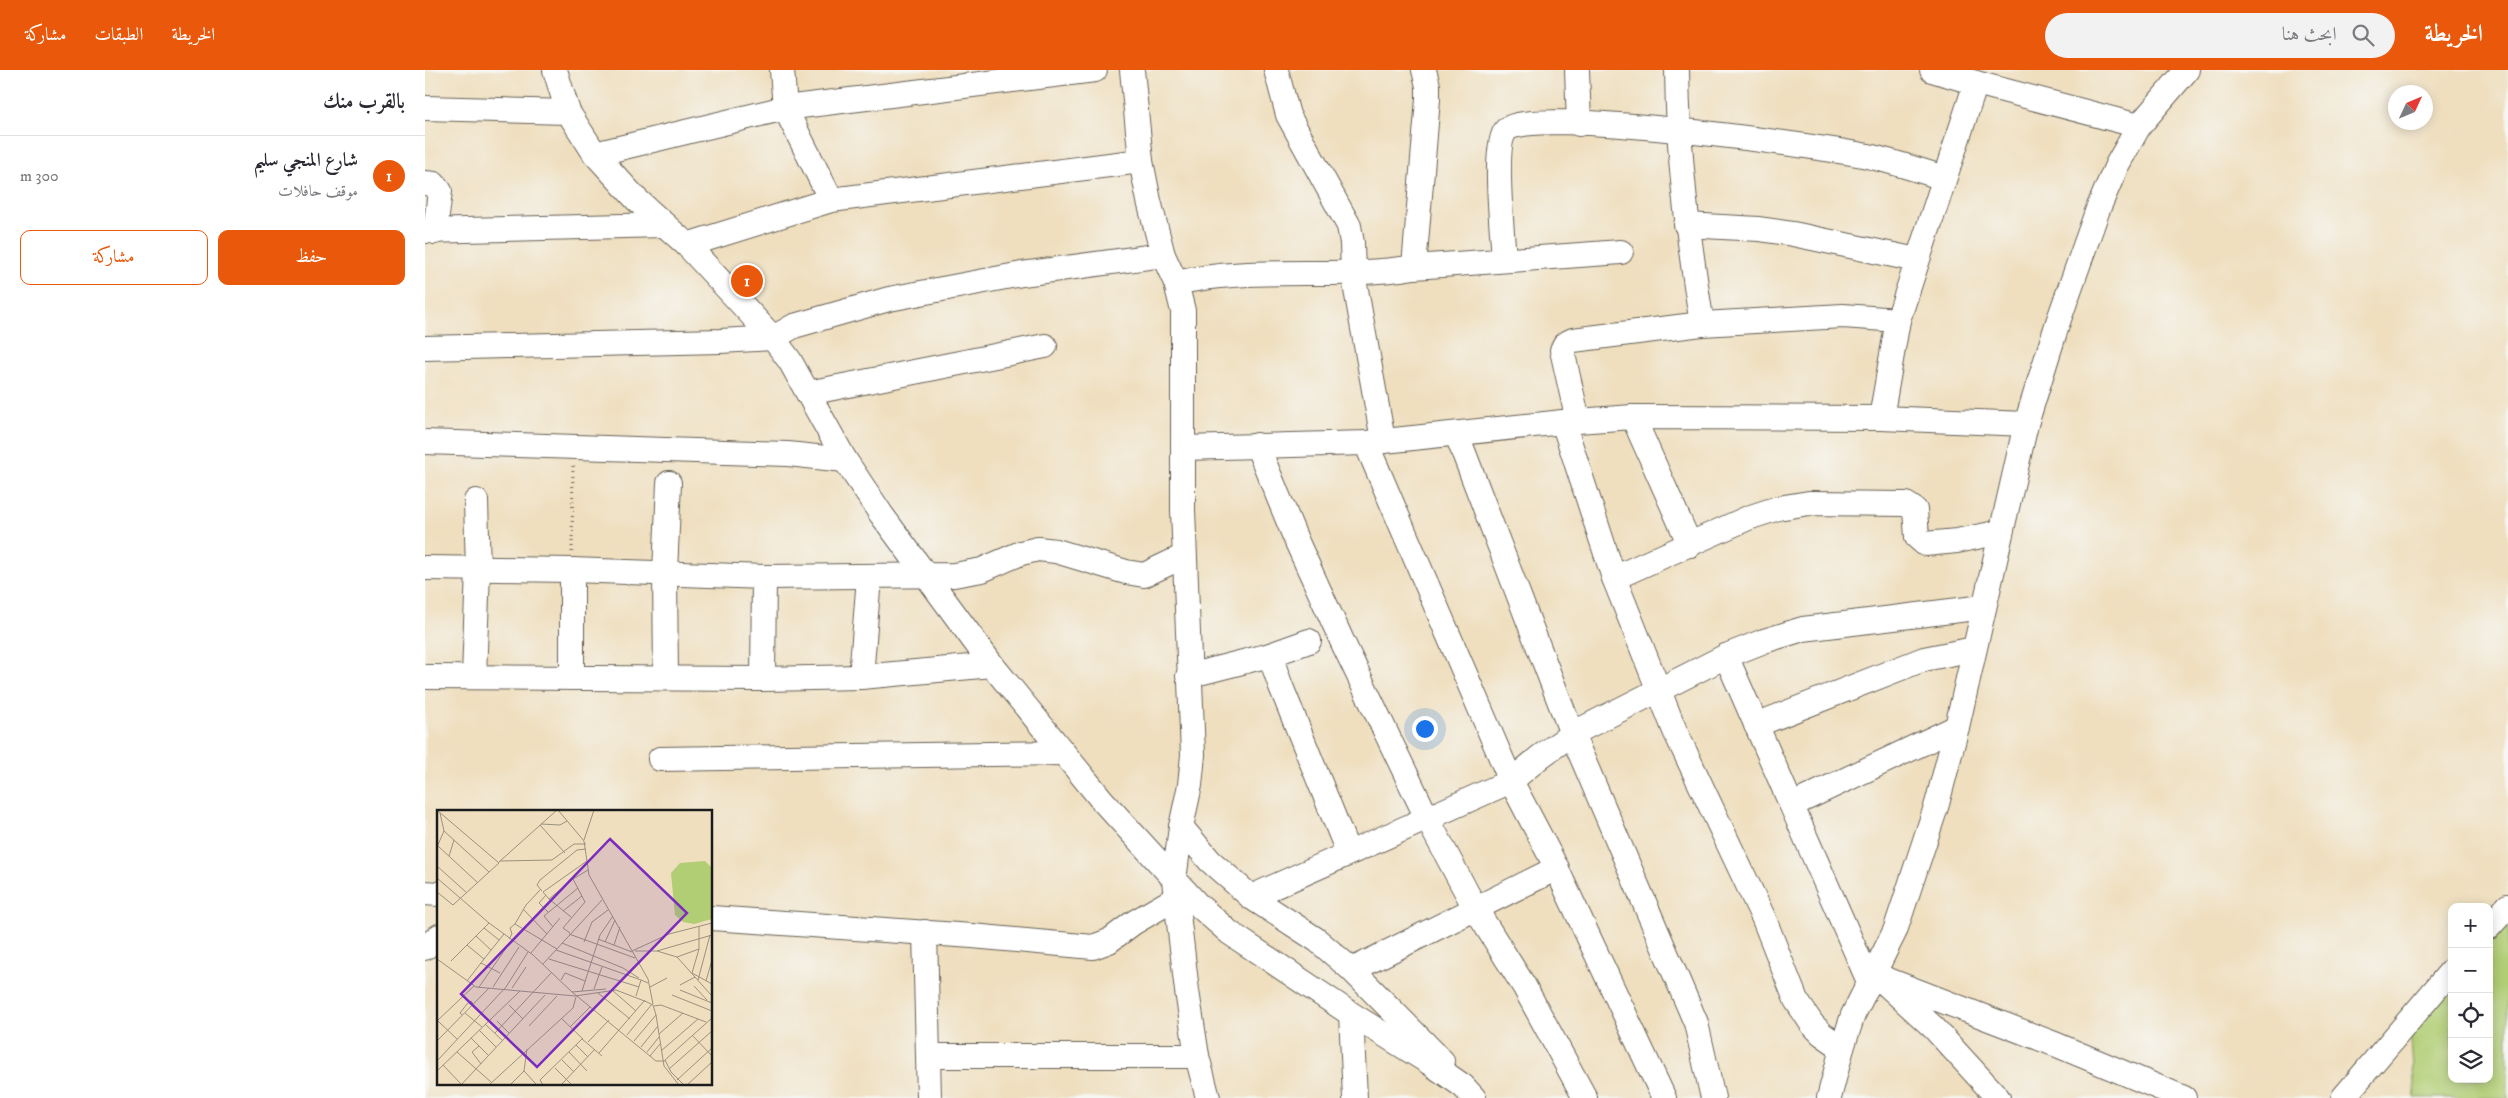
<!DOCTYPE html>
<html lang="ar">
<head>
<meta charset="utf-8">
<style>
	:root { --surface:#fff; --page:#f2f2f3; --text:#2b2b33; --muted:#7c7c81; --line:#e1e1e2; --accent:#ea580c }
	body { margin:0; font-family:"IM FELL DW Pica",Amiri,serif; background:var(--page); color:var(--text); direction:rtl }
	.controls { position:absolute; right:15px; bottom:15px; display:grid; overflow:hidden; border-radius:10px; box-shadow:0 2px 12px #0003 }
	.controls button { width:45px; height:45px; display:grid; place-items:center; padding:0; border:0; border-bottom:1px solid var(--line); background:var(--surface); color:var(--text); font:25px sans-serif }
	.compass { position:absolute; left:1963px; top:15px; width:45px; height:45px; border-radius:50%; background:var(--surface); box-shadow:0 2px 12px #0003; rotate:46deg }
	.you { position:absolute; left:999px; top:658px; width:18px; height:18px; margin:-12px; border:4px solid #fff; border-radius:50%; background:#1a73e8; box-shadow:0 0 0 8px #1a73e833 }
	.badge { display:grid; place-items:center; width:32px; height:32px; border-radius:50%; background:var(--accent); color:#fff; font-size:16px; font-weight:700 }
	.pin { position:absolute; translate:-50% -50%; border:2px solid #fff; box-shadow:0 1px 5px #0006 }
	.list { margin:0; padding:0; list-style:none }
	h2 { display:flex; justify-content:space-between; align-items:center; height:65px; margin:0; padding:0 20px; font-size:21px }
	h2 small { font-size:16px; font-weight:400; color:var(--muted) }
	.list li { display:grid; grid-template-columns:32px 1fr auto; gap:15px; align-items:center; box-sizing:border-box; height:80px; padding:0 20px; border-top:1px solid var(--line) }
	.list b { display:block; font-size:19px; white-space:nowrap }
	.list p { margin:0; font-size:16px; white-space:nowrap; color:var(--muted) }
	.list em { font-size:16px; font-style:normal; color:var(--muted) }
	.actions { display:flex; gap:10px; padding:15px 20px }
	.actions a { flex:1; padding:11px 0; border:1px solid var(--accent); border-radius:10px; text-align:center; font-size:18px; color:var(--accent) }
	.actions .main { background:var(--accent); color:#fff }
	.icon { flex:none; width:28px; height:28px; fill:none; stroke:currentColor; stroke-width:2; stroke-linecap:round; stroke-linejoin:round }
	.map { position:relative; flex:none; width:2083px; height:1028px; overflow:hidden; direction:ltr }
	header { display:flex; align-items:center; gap:30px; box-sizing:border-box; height:70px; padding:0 25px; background:var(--accent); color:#fff }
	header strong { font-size:24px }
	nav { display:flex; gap:28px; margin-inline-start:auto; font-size:18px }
	.search { width:350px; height:45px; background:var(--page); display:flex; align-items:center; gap:12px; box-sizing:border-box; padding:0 18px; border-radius:28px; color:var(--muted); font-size:19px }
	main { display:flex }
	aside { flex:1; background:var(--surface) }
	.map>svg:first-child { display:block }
	.green { fill:#b1ce75; stroke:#667548 }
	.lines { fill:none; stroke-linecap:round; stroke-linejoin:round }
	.minor-casing { stroke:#666055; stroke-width:26 }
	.path { stroke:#666055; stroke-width:3; stroke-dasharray:1 4; stroke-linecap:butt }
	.minor { stroke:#fff; stroke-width:24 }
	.inset-road { fill:none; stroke:#9b917e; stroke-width:1 }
	.view { fill:#7b2cbf; fill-opacity:0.15; stroke:#7b2cbf; stroke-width:2.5 }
	.inset-edge { fill:none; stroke:#1c1c1c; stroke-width:2.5 }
</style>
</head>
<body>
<header>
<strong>الخريطة</strong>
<div class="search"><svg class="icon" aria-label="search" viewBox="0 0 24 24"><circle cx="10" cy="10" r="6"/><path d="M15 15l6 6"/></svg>ابحث هنا</div>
<nav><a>الخريطة</a><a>الطبقات</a><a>مشاركة</a></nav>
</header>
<main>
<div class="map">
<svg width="2083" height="1028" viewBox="0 0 2083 1028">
	<rect width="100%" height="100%" fill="#f6f6f2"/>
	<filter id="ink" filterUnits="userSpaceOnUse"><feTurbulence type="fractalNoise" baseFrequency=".02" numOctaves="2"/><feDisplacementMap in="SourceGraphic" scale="10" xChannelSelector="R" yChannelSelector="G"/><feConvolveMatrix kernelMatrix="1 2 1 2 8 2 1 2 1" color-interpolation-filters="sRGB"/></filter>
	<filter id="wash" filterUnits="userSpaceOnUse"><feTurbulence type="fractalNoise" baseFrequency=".0096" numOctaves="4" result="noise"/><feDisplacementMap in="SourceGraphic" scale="20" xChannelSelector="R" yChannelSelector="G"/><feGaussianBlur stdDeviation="1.12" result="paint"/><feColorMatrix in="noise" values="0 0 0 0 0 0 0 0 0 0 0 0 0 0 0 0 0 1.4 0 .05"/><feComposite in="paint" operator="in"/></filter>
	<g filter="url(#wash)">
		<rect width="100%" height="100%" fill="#efdfbf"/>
		<polygon class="green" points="2083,843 2083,1028 1990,1028 1985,956 2027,908 2027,1009 2064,1009 2064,865"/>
	</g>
	<g filter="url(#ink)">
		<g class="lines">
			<defs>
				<g id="minor">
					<polyline points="130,0 143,42 170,84 211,129 262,175 348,268 365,291 420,390 456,444 567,595 677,730 773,835 805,863 926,944 1005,993 1038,1016 1049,1028"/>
					<polyline points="357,0 360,38 406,130"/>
					<polyline points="707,0 716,91 724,131 738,185 751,213 758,241 758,440 768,685 765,715 756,757"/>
					<polyline points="851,0 863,45 924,156 927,173 928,203 958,370"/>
					<polyline points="1152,0 1154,54"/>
					<path d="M1252 0C1253 88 1263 167 1277 254"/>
					<polyline points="1507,0 1551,13"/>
					<polyline points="0,38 143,42"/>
					<polyline points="170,84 360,38 670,0"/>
					<polyline points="0,113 9,114 15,121 10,162"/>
					<polyline points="1261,155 1334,159 1368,164 1492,190"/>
					<polyline points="0,161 240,155"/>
					<polyline points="262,175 406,130 716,91"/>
					<path d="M1079 190C1078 166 1067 76 1081 60 1103 35 1398 77 1443 86 1469 92 1494 100 1519 108"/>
					<polyline points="989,197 1003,29 1003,16 999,0"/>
					<path d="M751 213C828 195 911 210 989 197L1196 182"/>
					<polyline points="0,278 295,271 348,268 369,256 464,229 597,204 738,185"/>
					<polyline points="383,323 620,276"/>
					<polyline points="1208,347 1265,475"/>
					<polyline points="1456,348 1473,250"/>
					<polyline points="1153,351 1137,280 1140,274 1148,270 1277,254 1418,246 1473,250 1551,13 1714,56"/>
					<polyline points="1138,352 1189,508 1250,661 1339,849 1371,930 1387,954 1397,964 1417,978"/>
					<polyline points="1032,365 1147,664 1271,953 1288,1028"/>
					<polyline points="0,372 363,384 420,390"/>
					<polyline points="941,373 1086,711 1127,789 1239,1028"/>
					<polyline points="832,375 872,472 918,573 1002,748 1050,838 1099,916 1160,1028"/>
					<polyline points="758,378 941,373 1138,352 1208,347 1456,348 1601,354"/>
					<polyline points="0,498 147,500 339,507 529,505 557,500 596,483 613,479 631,481 701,502 719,505 759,486"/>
					<polyline points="147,500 147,608"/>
					<polyline points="1189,508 1323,448 1353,438 1384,433 1481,434 1490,440 1492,467 1500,474 1532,471 1576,462"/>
					<polyline points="845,585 884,571"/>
					<polyline points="1301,586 1445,914"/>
					<polyline points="49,606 53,500 51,431"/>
					<polyline points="763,606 845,585 855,614 923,782"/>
					<polyline points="0,607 338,609 436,607 567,595"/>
					<polyline points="436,607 444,507"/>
					<polyline points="241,608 240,502 244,413"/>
					<polyline points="338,609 339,507"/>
					<polyline points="1331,655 1499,589 1549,579"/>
					<polyline points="235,689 638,683"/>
					<polyline points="1367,735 1532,657"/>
					<polyline points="0,823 14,824"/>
					<polyline points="826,827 1086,711 1116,686 1147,664 1301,586 1339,571 1378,559 1559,537"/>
					<polyline points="286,848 547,866 668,877 684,871 708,853 751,828"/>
					<polyline points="2064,857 2083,836"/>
					<polyline points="500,862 504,1028"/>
					<polyline points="0,878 14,866"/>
					<polyline points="927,900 1132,798"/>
					<polyline points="1450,905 1632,975 1759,1028"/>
					<polyline points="1461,914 1509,958 1573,1028"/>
					<polyline points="926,944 930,1028"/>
					<polyline points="503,986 772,986"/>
					<polyline points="783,1028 772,986 762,921 749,810 756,757 785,791 826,827 892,870 927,900 1017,991"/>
					<polyline points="1404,1028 1417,978 1428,945 1470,861 1512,734 1532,657 1601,354 1633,252 1673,139 1692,95 1714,56 1762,0"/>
					<polyline points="1918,1028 2027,900"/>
				</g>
			</defs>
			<use href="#minor" class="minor-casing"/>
			<polyline class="path" points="147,482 148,395"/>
			<use href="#minor" class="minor"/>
		</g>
	</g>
	<g transform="translate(12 740)">
		<rect width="275" height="275" fill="#efdfbf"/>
		<path d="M268 51 275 58V109L257 114 246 112 238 105 234 63 243 53Z" fill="#b1ce75"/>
		<path class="inset-road" d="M121 0 147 31 152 65 211 169 216 194M104 14 123 15 130 11M103 15 128 43M7 21 52 62M147 30 157 0M1 36 41 73M0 37 7 21 3 3M12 46 17 30M63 51 115 50 137 34H149M62 52 120 0M0 56 30 83M0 68 52 113M136 69 112 89 106 82 150 51M103 80 89 95 78 114 120 139M105 81 100 75 103 70 140 40 149 39M0 82 16 95 62 53 1 1M109 85 102 93 111 102M112 89 134 107M86 99 110 124M126 101 145 86M116 117 107 106 141 78M47 118 62 130M133 123 126 118 148 92 136 69 151 60M132 124 198 148M275 125 220 141 240 147 262 139 255 163 275 174M39 126 54 140M72 129 75 124 73 118 78 114M161 129 195 142M147 132 155 112 171 100M168 132 178 110M125 133 186 158 202 168M177 135 183 117M262 139V116M119 140 204 170M195 141 232 124 275 113M198 141H220M94 143 123 108M240 147 275 186M0 149 39 177 138 186 179 180 210 192 216 195 219 205 227 256 242 275M47 149 67 124M112 149 202 177M14 151 30 135M44 153 63 163M106 154 165 90M124 170 128 163 148 171M261 170 273 125M30 171 47 149 30 135 52 113 96 145 135 182M269 171 275 150M243 175 258 167M257 176 270 190M42 177 74 131M56 177 82 137M213 177 230 168M75 178 89 157M157 179 165 157M169 179 135 182 219 251H228M175 180 199 201M243 180 275 193M145 181 163 125 176 106M161 183 193 209M235 185 275 201M199 186 204 170 211 173M72 195 86 209M217 196 224 195 269 212M28 203 45 217M25 205 23 203 30 194 34 191 36 194M124 208 146 229M0 211 37 176M1 211 20 229M60 211 72 223M48 214 66 231M92 216 120 186M133 217 153 197M42 220 59 237M58 223 115 162M222 224 246 203M190 225 215 194M255 225 275 246M34 228 51 245M0 231 52 178M197 231 219 205M151 232 172 210M139 235 151 247M42 236 35 242 44 254M204 237 221 216M224 241 261 209M20 242 54 272M132 242 150 261M210 242 222 227M162 243 208 190M213 246 223 234M125 250 137 262M0 251 69 177 91 142M6 255 24 274M118 258 135 275M232 259 275 221M0 261 83 181M87 261 99 274M240 270 275 238M24 275 108 185M52 275 136 198 139 187M73 275 87 261 90 239M106 275 103 270 145 229 165 246M124 275 158 239M247 275 234 262 228 250 275 208M250 275 275 252"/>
		<path class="view" d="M173 29 250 103 100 257 24 184Z"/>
		<rect width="275" height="275" class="inset-edge"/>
	</g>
</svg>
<div class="controls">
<button>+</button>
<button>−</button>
<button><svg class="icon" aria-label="locate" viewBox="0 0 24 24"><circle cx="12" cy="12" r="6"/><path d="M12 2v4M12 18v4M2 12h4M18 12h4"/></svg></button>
<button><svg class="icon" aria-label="layers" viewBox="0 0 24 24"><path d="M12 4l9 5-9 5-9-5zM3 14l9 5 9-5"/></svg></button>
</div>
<svg class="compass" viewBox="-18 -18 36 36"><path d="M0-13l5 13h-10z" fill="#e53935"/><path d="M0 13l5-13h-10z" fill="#7c7c81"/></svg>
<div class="you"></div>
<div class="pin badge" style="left:322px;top:211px">1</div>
</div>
<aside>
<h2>بالقرب منك<small></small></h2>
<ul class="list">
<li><span class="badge">1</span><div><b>شارع المنجي سليم</b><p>موقف حافلات</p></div><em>300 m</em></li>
</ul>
<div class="actions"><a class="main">حفظ</a><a>مشاركة</a></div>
</aside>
</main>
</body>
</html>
